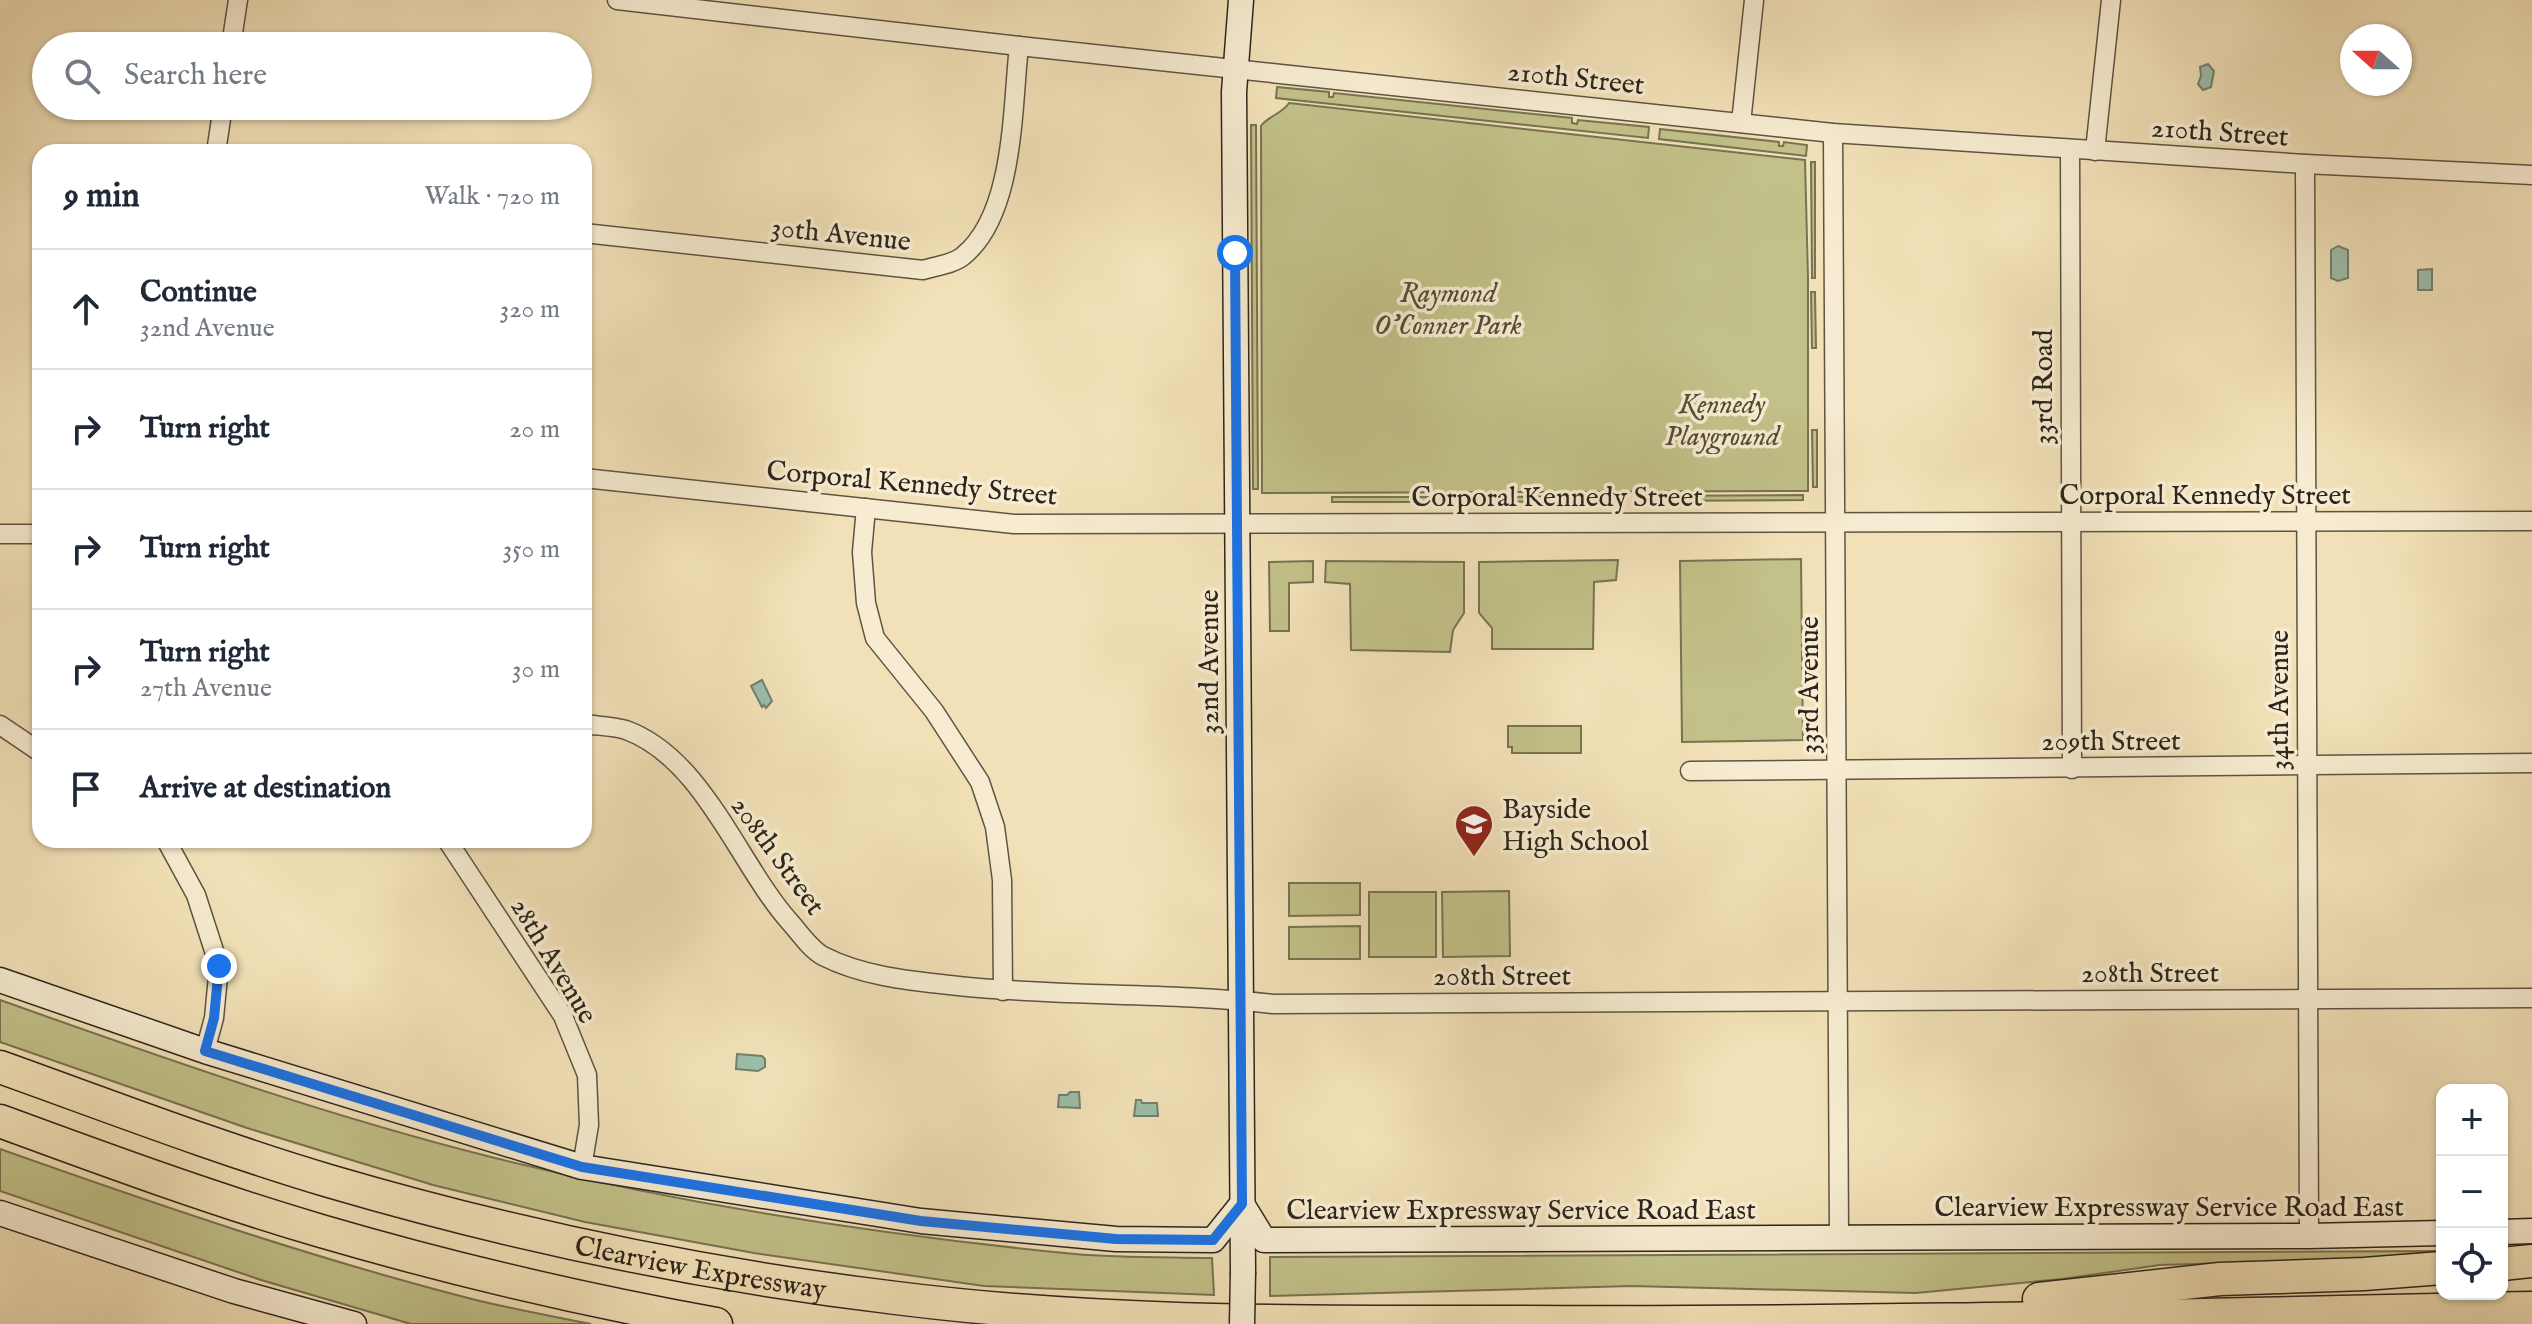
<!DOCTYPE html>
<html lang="en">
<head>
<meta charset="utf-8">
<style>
	:root { --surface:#fff; --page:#f6f6f7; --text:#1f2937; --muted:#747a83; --line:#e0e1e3 }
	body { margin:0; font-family:"IM FELL English",serif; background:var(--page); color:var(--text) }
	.controls { position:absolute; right:24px; bottom:24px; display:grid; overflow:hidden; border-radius:16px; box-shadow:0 2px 6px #0004 }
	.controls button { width:72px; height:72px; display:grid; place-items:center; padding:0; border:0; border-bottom:2px solid var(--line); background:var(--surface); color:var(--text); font:40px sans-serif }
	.compass { position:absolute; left:2340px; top:24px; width:72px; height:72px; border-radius:50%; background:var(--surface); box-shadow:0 2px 6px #0004; rotate:291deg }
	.stop { position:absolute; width:24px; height:24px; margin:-18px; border:6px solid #1a73e8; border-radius:50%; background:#fff }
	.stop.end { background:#1a73e8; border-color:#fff; box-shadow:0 2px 8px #0008 }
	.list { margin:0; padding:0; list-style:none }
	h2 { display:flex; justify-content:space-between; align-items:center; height:104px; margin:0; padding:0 32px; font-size:34px }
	h2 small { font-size:26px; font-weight:400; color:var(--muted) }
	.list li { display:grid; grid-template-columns:52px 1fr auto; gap:24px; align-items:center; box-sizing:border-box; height:120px; padding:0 32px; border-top:2px solid var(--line) }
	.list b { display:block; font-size:30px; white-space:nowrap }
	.list p { margin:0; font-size:26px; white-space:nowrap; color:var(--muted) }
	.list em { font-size:26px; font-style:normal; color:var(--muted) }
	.icon { flex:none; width:44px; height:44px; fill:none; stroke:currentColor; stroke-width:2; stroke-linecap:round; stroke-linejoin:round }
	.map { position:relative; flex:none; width:2532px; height:1324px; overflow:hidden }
	.search { position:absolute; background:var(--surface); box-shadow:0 2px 6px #0004; left:32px; top:32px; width:560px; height:88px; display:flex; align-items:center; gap:20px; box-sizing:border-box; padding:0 28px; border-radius:44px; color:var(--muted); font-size:30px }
	.panel { position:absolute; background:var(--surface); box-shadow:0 2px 6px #0004; left:32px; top:144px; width:560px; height:704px; border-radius:24px }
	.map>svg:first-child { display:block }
	.green { fill:#c2c189; stroke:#787352; stroke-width:2 }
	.water { fill:#9cbeaa; stroke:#708171; stroke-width:2 }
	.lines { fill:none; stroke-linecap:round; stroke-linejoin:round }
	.street-casing { stroke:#5e5442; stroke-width:21 }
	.secondary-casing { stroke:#2d251b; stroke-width:27 }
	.highway-casing { stroke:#2d251b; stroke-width:35 }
	.street { stroke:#f7ecd1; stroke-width:18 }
	.secondary { stroke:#f7ecd1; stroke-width:24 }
	.highway { stroke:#f2e1b8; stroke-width:32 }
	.secondary-bridge-casing { stroke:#2d251b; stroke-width:27; stroke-linecap:butt }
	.secondary-bridge { stroke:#f7ecd1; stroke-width:24 }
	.route { stroke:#1a73e8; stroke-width:10 }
	.labels { text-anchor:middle; stroke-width:7; stroke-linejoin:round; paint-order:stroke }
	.street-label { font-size:28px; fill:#2d251b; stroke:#f7ecd1 }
	.park-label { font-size:28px; font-style:italic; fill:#524c36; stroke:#f7ecd1 }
	.poi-label { font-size:28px; fill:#2d251b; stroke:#f7ecd1; text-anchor:start }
</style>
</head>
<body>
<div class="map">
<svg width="2532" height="1324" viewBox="0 0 2532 1324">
	<rect width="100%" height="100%" fill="#f2e1b8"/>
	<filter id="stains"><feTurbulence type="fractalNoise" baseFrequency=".0025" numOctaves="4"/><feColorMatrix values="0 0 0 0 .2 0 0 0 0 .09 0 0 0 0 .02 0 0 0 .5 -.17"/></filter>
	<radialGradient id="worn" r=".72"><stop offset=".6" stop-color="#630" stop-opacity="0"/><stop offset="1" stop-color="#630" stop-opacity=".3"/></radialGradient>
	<g class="green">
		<polygon points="1277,87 1329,92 1329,97 1333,97 1334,93 1572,118 1572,123 1577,124 1578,120 1649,127 1648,138 1276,98"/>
		<path d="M1289 103 1805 160 1808 278V491L1262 493 1261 126C1268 116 1282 114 1289 103Z"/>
		<polygon points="1251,125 1256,125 1258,489 1253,489"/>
		<polygon points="1660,129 1779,142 1779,146 1783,146 1784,142 1807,145 1806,156 1659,139"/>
		<polygon points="1811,162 1815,162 1815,278 1812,278"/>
		<polygon points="1811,292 1815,292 1816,348 1812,348"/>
		<polygon points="1812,430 1817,430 1817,487 1813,487"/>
		<polygon points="1803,495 1803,500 1640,501 1640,496"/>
		<polygon points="1608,496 1608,501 1486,502 1486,497"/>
		<rect x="1332" y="497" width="121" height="5"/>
		<polygon points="1801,559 1803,740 1682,742 1680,561"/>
		<polygon points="1618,560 1616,580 1594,582 1593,649 1492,649 1492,628 1479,613 1479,562"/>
		<polygon points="1313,561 1313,582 1289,583 1289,631 1270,631 1269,562"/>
		<polygon points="1326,561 1464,562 1464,613 1453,630 1450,652 1351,650 1350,584 1325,582"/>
		<polygon points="1508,726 1581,726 1581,753 1512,753 1512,747 1508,747"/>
		<polygon points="1289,883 1360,883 1360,915 1289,916"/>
		<polygon points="1509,891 1510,956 1443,957 1442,892"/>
		<rect x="1369" y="892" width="67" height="65"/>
		<polygon points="1360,926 1360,959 1289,959 1289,927"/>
		<path d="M0 1000C163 1058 327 1116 495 1158 685 1205 880 1235 1075 1254 1120 1258 1167 1257 1212 1258L1214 1295 984 1286 754 1253 585 1222 433 1185 247 1128 0 1042Z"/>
		<path d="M0 1149C155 1204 312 1258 472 1299 511 1309 552 1316 591 1324H411L261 1280 0 1191Z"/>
		<polygon points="2442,1251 2442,1257 2160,1265 2062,1279 1916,1293 1631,1286 1270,1296 1270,1257"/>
	</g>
	<g class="water">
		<polygon points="2208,64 2214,71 2211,87 2203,90 2198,84 2201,76 2200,67"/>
		<polygon points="2338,246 2348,250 2348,278 2338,281 2331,278 2331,250"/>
		<polygon points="2432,269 2432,290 2418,290 2418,270"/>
		<polygon points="762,680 772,701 766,708 764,705 762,707 751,686"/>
		<polygon points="737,1054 762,1056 765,1059 765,1067 758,1071 736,1069"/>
		<polygon points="1070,1092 1079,1092 1080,1108 1058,1107 1059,1095 1067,1095"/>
		<polygon points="1136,1100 1141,1100 1142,1103 1157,1103 1158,1116 1134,1116"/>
	</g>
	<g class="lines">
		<defs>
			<g id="street">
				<polyline points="617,0 1019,46 1833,133 2305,164 2532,175"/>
				<polyline points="231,46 238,0"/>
				<polyline points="1741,123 1754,0"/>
				<polyline points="1833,133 1839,1238"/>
				<polyline points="2070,149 2072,769"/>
				<polyline points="2095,151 2111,0"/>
				<polyline points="216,152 223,106"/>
				<polyline points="2305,164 2309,1236"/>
				<path d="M584 233 923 270C935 266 954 264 963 256 1015 214 1012 107 1019 46"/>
				<polyline points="584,478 1014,524 2532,521"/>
				<polyline points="866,508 862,552 866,603 875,638 934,711 980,782 995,827 1002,880 1003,991"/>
				<polyline points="0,534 40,534"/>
				<path d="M584 724C597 726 614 726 626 730 703 758 738 863 789 921 799 932 810 949 823 956 864 977 912 981 958 986 1062 997 1168 992 1273 1004L2532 998"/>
				<polyline points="0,725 40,752"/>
				<polyline points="1690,771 2532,763"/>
				<polyline points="166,840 196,895 219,966 214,1018 205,1051"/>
				<polyline points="447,840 563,1016 587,1075 589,1125 582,1167"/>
			</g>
			<g id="secondary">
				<polyline points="1241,0 1234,92 1243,1272"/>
				<polyline points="0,980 205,1051 582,1167 921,1221 1116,1239 1213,1240 1242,1204 1264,1240 2309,1236 2442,1233"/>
				<polyline points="0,1213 234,1291 354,1324"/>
				<polyline points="2502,1232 2532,1231"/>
			</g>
			<g id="highway">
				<path id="s1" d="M0 1067C109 1106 218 1148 329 1181 513 1235 705 1275 896 1298 1102 1324 1307 1322 1514 1322 1853 1324 2193 1315 2532 1308"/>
				<path d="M0 1121C106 1160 212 1199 321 1231 451 1269 583 1300 716 1324"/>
				<polyline points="2502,1264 2532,1261"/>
				<polyline points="2039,1299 2220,1279 2364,1274 2442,1268"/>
			</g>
		</defs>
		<use href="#street" class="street-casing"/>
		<use href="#secondary" class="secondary-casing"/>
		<use href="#highway" class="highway-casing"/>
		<use href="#street" class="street"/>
		<use href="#secondary" class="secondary"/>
		<use href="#highway" class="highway"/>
		<defs>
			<polyline id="secondary-bridge" points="1242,1324 1243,1272"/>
		</defs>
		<use href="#secondary-bridge" class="secondary-bridge-casing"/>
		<use href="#secondary-bridge" class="secondary-bridge"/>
	</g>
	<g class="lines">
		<polyline class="route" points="219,966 214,1018 205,1051 582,1167 921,1221 1116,1239 1213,1240 1242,1204 1235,253"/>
	</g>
	<defs>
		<symbol id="school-pin" viewBox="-11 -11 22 30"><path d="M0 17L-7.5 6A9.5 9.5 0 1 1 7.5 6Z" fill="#8f2418" stroke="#f7ecd1"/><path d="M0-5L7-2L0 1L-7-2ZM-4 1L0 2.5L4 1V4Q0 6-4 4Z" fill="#fff"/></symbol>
	</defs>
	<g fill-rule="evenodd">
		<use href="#school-pin" x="1452" y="802" width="44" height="60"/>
	</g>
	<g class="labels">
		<g class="street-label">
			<text transform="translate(1576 77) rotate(6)" y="10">210th Street</text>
			<text transform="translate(2220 131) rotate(4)" y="10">210th Street</text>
			<text transform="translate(841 233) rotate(6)" y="10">30th Avenue</text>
			<text transform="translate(2042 387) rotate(-90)" y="10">33rd Road</text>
			<text transform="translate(912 482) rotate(5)" y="10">Corporal Kennedy Street</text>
			<text x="2205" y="504">Corporal Kennedy Street</text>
			<text x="1557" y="506">Corporal Kennedy Street</text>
			<text transform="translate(1208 662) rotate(-90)" y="10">32nd Avenue</text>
			<text transform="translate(1808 685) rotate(-90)" y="10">33rd Avenue</text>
			<text transform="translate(2278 700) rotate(-90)" y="10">34th Avenue</text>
			<text x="2111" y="750">209th Street</text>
			<text transform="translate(779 855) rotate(54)" y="10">208th Street</text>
			<text transform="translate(555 960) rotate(59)" y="10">28th Avenue</text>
			<text x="2150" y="982">208th Street</text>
			<text x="1502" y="985">208th Street</text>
			<text x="2169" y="1216">Clearview Expressway Service Road East</text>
			<text x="1521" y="1219">Clearview Expressway Service Road East</text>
			<text dy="10" stroke="none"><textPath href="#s1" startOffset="730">Clearview Expressway</textPath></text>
		</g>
		<g class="park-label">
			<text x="1448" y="302">Raymond<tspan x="1448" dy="32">O'Conner Park</tspan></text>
			<text x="1722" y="413">Kennedy<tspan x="1722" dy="32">Playground</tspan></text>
		</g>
		<g class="poi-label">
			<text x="1502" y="818">Bayside<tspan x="1502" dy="32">High School</tspan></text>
		</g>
	</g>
	<rect width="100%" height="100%" filter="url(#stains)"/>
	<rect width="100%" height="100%" fill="url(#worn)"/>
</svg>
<div class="controls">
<button>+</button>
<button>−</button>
<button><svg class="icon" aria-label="locate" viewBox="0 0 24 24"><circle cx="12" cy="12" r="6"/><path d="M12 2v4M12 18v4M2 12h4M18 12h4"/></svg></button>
</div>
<svg class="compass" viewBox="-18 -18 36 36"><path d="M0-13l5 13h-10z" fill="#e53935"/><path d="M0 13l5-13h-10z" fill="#747a83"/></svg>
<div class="stop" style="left:1235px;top:253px"></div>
<div class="stop end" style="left:219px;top:966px"></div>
<div class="search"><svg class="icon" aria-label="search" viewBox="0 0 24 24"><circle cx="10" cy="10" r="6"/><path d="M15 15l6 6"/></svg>Search here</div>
<section class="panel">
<h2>9 min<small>Walk · 720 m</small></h2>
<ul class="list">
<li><svg class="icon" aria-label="ahead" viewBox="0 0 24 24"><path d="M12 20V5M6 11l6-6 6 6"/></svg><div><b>Continue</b><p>32nd Avenue</p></div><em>320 m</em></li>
<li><svg class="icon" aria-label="right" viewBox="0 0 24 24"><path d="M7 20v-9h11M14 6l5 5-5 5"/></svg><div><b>Turn right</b></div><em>20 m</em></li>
<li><svg class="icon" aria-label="right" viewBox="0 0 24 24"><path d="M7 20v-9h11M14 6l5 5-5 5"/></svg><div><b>Turn right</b></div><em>350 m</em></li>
<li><svg class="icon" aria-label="right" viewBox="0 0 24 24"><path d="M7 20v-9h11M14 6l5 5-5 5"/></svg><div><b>Turn right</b><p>27th Avenue</p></div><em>30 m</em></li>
<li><svg class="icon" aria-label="arrive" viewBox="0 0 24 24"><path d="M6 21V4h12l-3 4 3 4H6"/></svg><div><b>Arrive at destination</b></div></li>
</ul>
</section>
</div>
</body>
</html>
